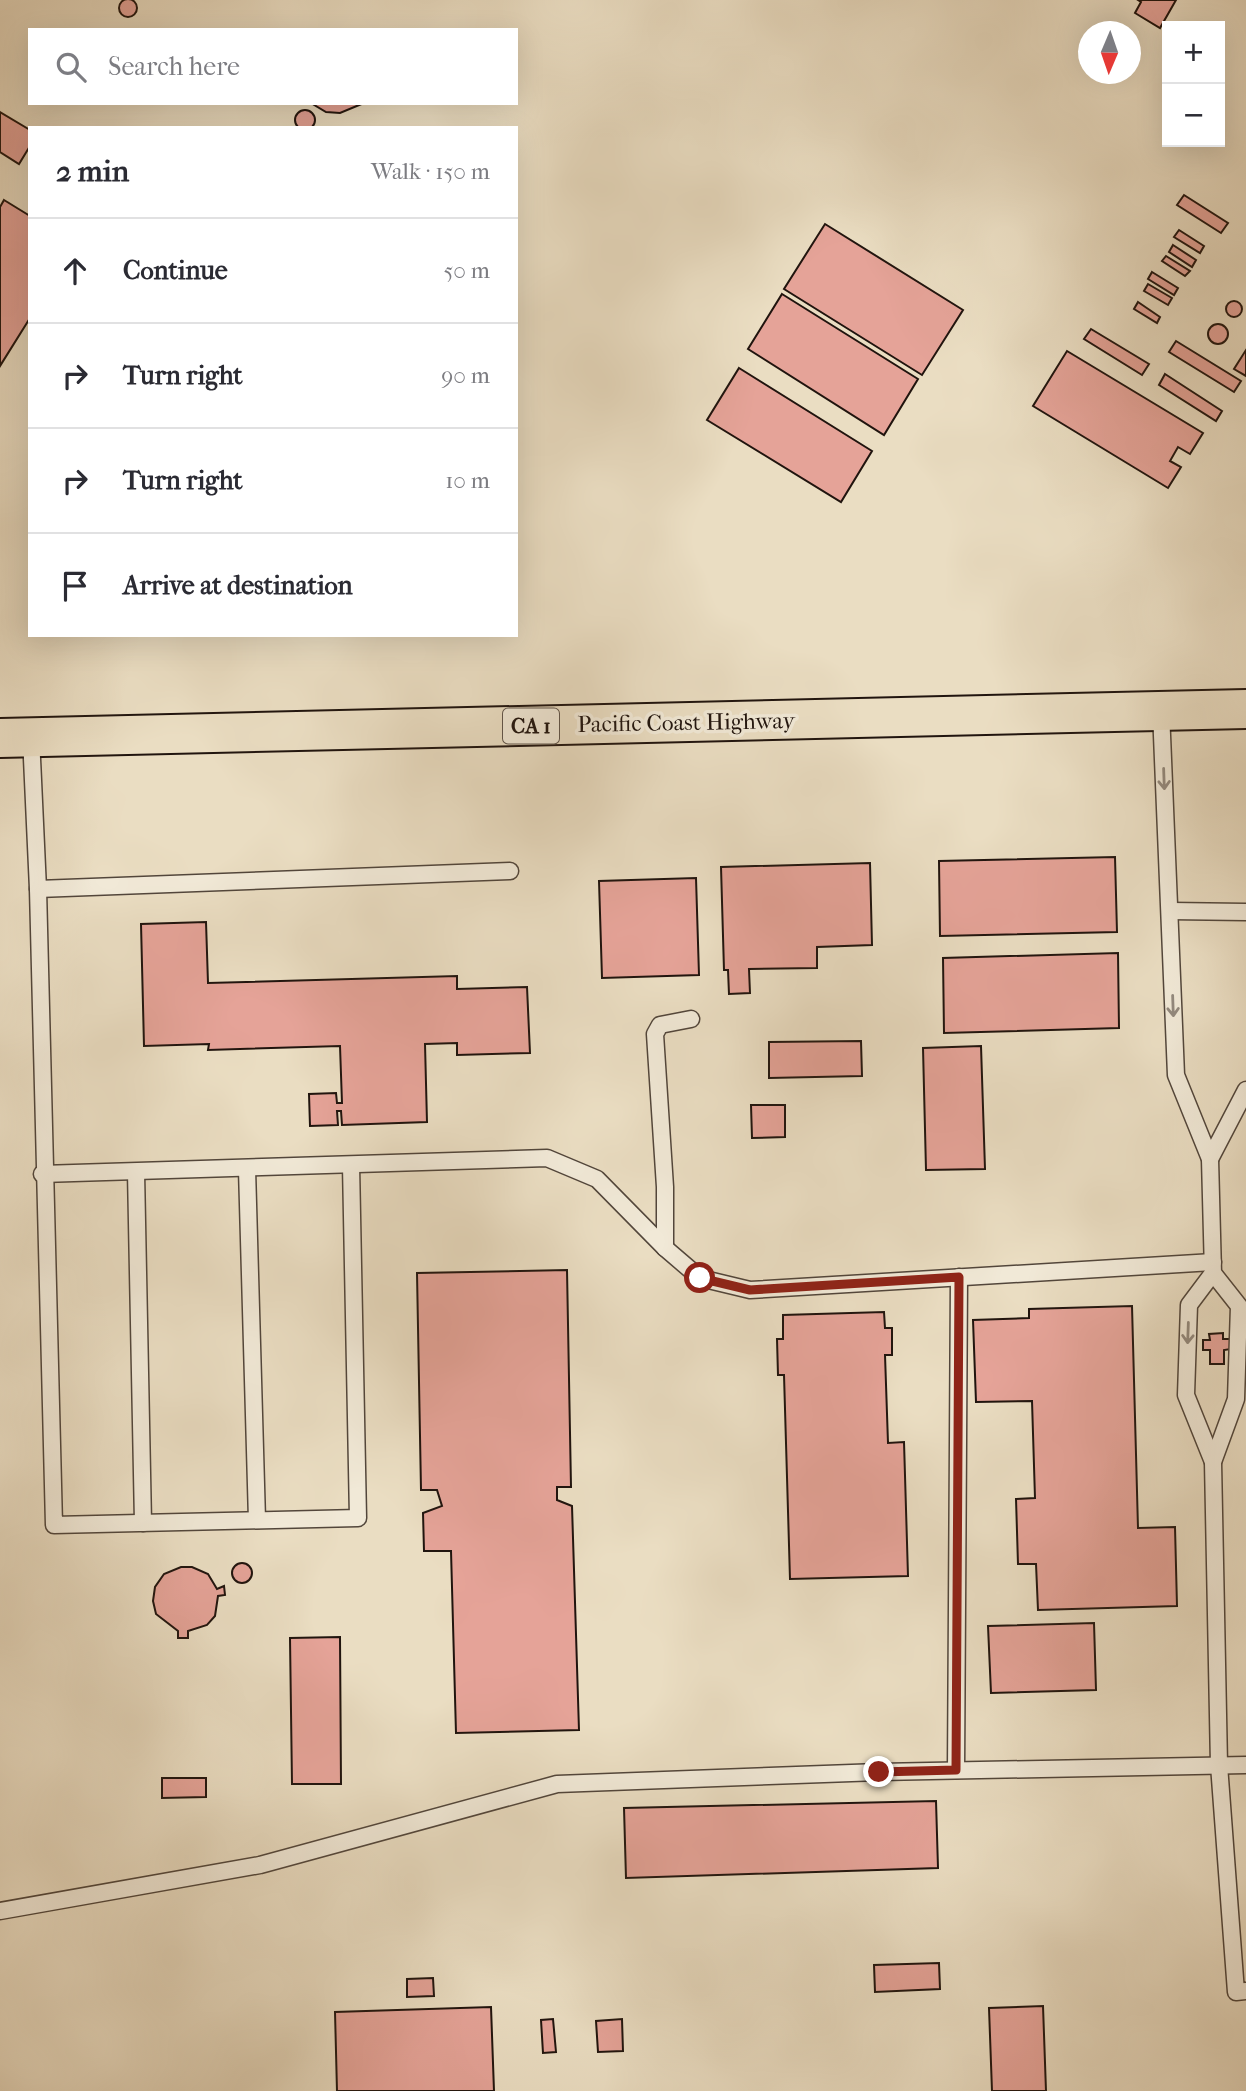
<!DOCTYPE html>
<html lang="en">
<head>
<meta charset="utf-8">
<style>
	:root { --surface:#fff; --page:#f7f7f7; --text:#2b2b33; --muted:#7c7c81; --line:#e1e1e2 }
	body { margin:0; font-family:"IM FELL French Canon",serif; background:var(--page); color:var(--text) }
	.controls { position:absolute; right:21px; top:21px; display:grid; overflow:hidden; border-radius:0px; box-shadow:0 7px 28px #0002 }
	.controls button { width:63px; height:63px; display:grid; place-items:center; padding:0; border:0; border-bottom:2px solid var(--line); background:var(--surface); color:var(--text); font:35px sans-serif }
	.compass { position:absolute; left:1078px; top:21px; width:63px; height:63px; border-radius:50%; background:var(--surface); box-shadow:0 7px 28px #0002; rotate:182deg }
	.stop { position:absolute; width:21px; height:21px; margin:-16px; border:5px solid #8f2418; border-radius:50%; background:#fff }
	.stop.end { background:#8f2418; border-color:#fff; box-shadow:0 2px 7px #0008 }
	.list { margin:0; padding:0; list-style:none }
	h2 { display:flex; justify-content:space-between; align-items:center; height:91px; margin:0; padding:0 28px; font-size:30px }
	h2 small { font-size:23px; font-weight:400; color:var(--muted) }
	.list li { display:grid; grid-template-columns:46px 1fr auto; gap:21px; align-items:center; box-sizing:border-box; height:105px; padding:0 28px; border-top:2px solid var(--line) }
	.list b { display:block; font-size:26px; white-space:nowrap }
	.list em { font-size:23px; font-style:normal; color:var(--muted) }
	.icon { flex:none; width:38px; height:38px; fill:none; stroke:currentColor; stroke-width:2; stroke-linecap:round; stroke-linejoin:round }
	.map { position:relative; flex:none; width:1246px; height:2091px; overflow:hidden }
	.search { position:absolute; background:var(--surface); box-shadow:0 7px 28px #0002; left:28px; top:28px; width:490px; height:77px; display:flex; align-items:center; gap:18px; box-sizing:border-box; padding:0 24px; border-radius:0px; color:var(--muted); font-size:26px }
	.panel { position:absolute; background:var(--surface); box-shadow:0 7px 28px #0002; left:28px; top:126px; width:490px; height:511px; border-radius:0px }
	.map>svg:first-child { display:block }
	.building { fill:#e5a398; stroke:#20140e; stroke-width:2 }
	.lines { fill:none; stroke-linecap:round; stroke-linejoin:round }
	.service-casing { stroke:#52463b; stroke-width:19 }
	.trunk-casing { stroke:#20140e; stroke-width:42 }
	.service { stroke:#f1e9d7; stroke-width:16 }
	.trunk { stroke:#eaddc2; stroke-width:38 }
	.oneway { stroke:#93897d }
	.route { stroke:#8f2418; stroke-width:9 }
	.labels { text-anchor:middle; stroke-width:7; stroke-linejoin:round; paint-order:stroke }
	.shield { fill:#f1e9d7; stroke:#5f544a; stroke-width:2 }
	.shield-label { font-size:21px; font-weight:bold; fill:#20140e }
	.street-label { font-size:23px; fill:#20140e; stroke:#f1e9d7 }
</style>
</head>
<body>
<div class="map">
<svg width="1246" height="2091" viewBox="0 0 1246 2091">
	<rect width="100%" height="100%" fill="#eaddc2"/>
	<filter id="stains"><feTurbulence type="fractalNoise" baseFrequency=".00286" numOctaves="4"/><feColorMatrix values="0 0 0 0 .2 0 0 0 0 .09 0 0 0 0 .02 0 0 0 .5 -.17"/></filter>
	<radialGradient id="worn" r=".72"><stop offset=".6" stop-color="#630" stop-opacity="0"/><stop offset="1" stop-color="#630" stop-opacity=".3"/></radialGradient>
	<g class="building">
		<circle cx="128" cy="8" r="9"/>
		<polygon points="1138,0 1176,0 1160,28 1135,13 1141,2"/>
		<polygon points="311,103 364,103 340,113 326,112"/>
		<circle cx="305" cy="120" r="10"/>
		<polygon points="0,112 30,130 30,146 19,164 0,152"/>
		<polygon points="1184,195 1228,223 1221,233 1177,205"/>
		<polygon points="4,200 30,216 30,318 0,366 0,207"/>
		<polygon points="825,224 963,310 922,375 784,289"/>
		<polygon points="1179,230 1204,246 1200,253 1174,237"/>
		<polygon points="1173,245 1196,260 1192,267 1169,252"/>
		<polygon points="1166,256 1190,271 1185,276 1162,261"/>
		<polygon points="1152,272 1178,288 1174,295 1148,279"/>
		<polygon points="1148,284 1172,298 1168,305 1144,291"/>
		<polygon points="782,294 918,379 884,435 748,349"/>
		<circle cx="1234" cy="309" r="8"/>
		<polygon points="1138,302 1160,317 1157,323 1134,309"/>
		<circle cx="1218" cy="334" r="10"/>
		<polygon points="1091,329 1149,364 1142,375 1084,339"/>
		<polygon points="1176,341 1241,381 1234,392 1169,352"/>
		<polygon points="1246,350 1246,376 1234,369"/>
		<polygon points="1067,351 1203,433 1190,454 1178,447 1170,461 1181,467 1168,488 1033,406"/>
		<polygon points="739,368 872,451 841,502 707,420"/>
		<polygon points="1165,374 1222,411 1216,421 1159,385"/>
		<polygon points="1115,857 1117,932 940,936 939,861"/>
		<polygon points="870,863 872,945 817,947 817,968 749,969 750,993 729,994 728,970 724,970 721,867"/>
		<polygon points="696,878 699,975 602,978 599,881"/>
		<polygon points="206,922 208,983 457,976 457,989 527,987 530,1053 457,1055 457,1043 425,1044 427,1122 342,1125 341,1111 337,1111 338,1125 310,1126 309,1094 336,1093 337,1103 342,1103 340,1046 208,1050 209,1044 144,1046 141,924"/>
		<polygon points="1118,953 1119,1028 944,1033 943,958"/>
		<polygon points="861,1041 862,1076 769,1078 769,1042"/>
		<polygon points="981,1046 985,1169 926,1170 923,1048"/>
		<polygon points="751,1105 785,1105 785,1137 752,1138"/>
		<polygon points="567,1270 571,1487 557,1487 557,1500 572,1506 579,1730 456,1733 451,1551 424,1551 423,1513 442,1506 437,1490 421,1490 417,1273"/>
		<polygon points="1132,1306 1138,1528 1175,1527 1177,1606 1038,1610 1036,1564 1018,1564 1016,1499 1035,1498 1032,1401 976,1402 973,1320 1029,1318 1029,1309"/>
		<polygon points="884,1312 885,1328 892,1328 892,1355 885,1355 888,1443 904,1442 908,1576 790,1579 784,1375 778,1375 777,1339 783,1339 783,1315"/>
		<polygon points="1223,1333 1223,1339 1230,1339 1231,1349 1224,1350 1224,1364 1210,1364 1210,1350 1203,1350 1203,1340 1210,1340 1209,1334"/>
		<circle cx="242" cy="1573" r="10"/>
		<polygon points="181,1567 192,1567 208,1574 217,1589 224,1586 225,1595 218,1596 215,1616 207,1625 188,1631 188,1638 178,1638 178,1631 156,1614 153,1601 155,1587 164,1574"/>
		<polygon points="1094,1623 1096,1690 991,1693 988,1626"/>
		<polygon points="340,1637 341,1784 292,1784 290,1638"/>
		<polygon points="162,1778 206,1778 206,1797 162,1798"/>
		<polygon points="936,1801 938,1868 626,1878 624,1808"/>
		<polygon points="939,1963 940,1989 875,1992 874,1965"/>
		<polygon points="433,1978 434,1996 407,1997 407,1979"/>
		<polygon points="1043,2006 1046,2091 992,2091 989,2008"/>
		<polygon points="491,2007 494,2091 337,2091 335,2012"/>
		<polygon points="553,2019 556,2052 543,2053 541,2020"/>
		<polygon points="622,2019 623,2051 598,2052 596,2021"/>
	</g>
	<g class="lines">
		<defs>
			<g id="service">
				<polyline points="1161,711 1176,1075 1210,1159 1213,1273 1239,1306 1236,1399 1213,1462 1219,1765 1236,1992 1246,1991"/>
				<polyline points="31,737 38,889 510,871"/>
				<polyline points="38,889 54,1525 358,1518 351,1165"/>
				<polyline points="1170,911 1246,912"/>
				<polyline points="1210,1159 1246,1090"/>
				<polyline points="247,1169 257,1520"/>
				<polyline points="136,1172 143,1523"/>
				<polyline points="42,1174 547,1158 597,1179 665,1248 700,1278 750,1290 1213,1262"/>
				<polyline points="665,1248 665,1187 655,1034 660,1025 691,1019"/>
				<polyline points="1213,1462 1186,1395 1189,1305 1213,1273"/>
				<polyline points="956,1770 959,1277"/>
				<polyline points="0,1911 260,1865 557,1784 879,1772 1246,1765"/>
			</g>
			<polyline id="trunk" points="0,738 1246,709"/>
		</defs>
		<use href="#service" class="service-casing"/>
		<use href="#trunk" class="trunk-casing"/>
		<use href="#service" class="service"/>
		<use href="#trunk" class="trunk"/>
	</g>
	<defs><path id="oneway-shaft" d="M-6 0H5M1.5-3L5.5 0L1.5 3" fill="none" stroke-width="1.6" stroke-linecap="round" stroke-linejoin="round" transform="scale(1.75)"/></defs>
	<g class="oneway">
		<use href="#oneway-shaft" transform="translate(1164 779) rotate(88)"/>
		<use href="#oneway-shaft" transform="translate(1173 1006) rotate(88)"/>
		<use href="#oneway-shaft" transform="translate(1188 1333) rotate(92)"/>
	</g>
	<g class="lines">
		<polyline class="route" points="700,1278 750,1290 959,1277 956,1770 879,1772"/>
	</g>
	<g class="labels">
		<rect class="shield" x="503" y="708.5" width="56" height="35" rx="5"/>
		<g class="shield-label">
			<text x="531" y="733">CA 1</text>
		</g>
		<g class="street-label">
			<text transform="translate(686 722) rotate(-1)" y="8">Pacific Coast Highway</text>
		</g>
	</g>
	<rect width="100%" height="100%" filter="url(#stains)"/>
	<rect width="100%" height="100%" fill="url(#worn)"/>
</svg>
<div class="controls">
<button>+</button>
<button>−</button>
</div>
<svg class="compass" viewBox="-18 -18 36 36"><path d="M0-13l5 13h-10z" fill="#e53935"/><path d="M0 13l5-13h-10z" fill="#7c7c81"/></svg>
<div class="stop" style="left:700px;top:1278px"></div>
<div class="stop end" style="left:879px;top:1772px"></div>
<div class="search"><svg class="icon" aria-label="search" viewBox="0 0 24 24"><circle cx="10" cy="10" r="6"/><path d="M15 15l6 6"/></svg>Search here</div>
<section class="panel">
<h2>2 min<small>Walk · 150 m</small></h2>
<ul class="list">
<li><svg class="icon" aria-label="ahead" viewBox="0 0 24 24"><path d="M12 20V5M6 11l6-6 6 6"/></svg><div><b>Continue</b></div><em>50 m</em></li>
<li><svg class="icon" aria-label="right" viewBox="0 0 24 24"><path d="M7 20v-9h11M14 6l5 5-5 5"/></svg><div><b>Turn right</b></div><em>90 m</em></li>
<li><svg class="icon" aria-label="right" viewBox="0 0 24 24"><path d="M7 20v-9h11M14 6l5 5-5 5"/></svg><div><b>Turn right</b></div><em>10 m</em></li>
<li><svg class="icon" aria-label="arrive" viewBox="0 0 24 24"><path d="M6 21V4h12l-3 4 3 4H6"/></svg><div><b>Arrive at destination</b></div></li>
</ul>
</section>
</div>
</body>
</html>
